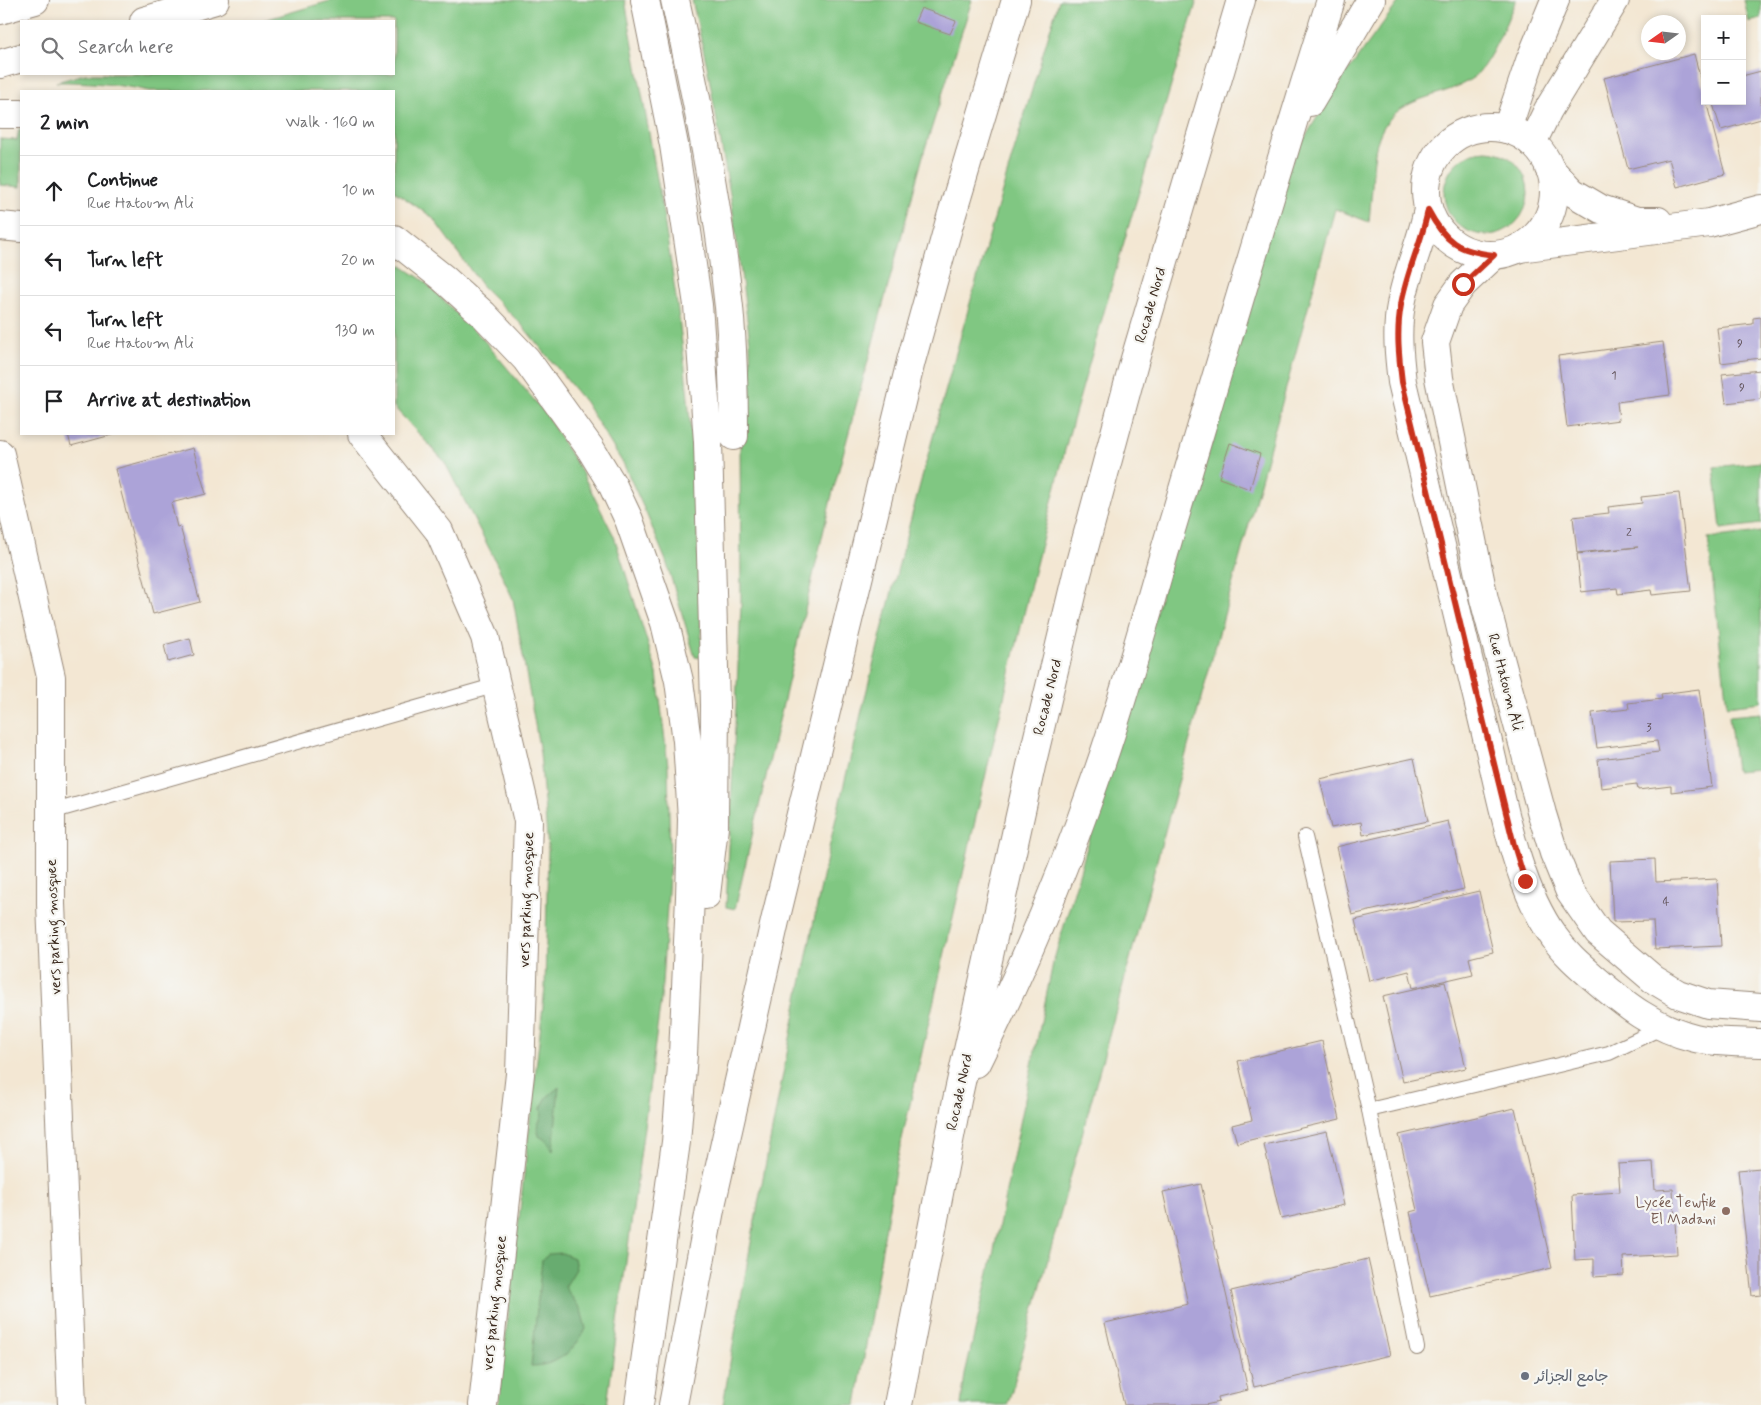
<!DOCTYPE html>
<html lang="en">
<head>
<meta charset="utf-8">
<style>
	:root { --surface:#fff; --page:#f6f6f6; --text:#202124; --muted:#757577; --line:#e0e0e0 }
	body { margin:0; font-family:Mynerve,"Playpen Sans Arabic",sans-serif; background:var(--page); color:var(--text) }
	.controls { position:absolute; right:15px; top:15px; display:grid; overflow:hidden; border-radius:0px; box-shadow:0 2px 8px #0003 }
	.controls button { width:45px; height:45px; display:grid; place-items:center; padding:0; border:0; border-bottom:1px solid var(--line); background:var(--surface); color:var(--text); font:25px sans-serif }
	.compass { position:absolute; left:1641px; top:15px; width:45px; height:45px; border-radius:50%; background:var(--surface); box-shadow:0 2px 8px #0003; rotate:256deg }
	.stop { position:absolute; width:15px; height:15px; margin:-11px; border:4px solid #c8321e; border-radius:50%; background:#fff }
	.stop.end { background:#c8321e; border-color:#fff; box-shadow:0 1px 5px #0008 }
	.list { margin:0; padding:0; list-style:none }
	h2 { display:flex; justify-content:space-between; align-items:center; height:65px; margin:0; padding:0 20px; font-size:21px }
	h2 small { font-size:16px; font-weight:400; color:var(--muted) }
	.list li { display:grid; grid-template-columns:32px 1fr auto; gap:15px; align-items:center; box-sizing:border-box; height:70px; padding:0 20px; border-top:1px solid var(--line) }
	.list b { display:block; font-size:19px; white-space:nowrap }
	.list p { margin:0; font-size:16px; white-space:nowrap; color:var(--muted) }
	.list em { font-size:16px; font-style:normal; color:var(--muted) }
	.icon { flex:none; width:28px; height:28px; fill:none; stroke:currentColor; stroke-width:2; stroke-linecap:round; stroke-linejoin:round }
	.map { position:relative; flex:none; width:1761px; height:1405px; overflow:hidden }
	.search { position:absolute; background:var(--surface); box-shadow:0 2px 8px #0003; left:20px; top:20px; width:375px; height:55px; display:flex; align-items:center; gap:12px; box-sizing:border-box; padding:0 18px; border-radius:0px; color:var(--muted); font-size:19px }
	.panel { position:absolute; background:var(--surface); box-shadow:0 2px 8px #0003; left:20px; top:90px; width:375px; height:345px; border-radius:0px }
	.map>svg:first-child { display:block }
	.green { fill:#80c782; stroke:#5e7850 }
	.forest { fill:#68ac70; stroke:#526b47 }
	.building { fill:#aca3d8 }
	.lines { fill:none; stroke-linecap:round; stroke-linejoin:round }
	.lane-casing { stroke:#978878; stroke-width:16 }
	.street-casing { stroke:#978878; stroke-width:30 }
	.secondary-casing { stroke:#978878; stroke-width:30 }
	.highway-casing { stroke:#978878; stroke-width:30 }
	.lane { stroke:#fff; stroke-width:14 }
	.street { stroke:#fff; stroke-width:28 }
	.secondary { stroke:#fff; stroke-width:28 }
	.highway { stroke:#fff; stroke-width:28 }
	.route { stroke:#c8321e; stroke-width:6 }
	.education-dot { fill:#8d6e63; stroke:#f6f6f2; stroke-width:2 }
	.worship-dot { fill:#6b7280; stroke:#f6f6f2; stroke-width:2 }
	.labels { text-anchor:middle; stroke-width:4.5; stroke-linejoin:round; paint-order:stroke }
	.number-label { font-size:12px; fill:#57484c }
	.street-label { font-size:15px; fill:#3b2a1e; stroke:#f6f6f2 }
	.education-label { font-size:15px; fill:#785e54; stroke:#f6f6f2; text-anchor:end }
	.worship-label { font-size:15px; fill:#5b616d; stroke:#f6f6f2; text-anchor:start }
</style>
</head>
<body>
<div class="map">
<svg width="1761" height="1405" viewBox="0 0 1761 1405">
	<rect width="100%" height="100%" fill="#f6f6f2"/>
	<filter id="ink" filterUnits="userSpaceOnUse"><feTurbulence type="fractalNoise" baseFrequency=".02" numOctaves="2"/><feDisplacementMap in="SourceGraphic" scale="10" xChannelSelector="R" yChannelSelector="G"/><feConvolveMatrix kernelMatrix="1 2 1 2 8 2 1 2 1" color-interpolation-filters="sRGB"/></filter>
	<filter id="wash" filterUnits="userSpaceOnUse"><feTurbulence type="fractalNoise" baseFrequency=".0096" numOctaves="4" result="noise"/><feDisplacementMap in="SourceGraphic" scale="20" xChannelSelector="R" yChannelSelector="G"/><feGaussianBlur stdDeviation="1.12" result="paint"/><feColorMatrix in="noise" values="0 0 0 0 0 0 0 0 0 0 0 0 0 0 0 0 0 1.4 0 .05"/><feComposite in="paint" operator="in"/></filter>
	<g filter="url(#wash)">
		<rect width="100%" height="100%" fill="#f3e7d3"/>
		<g class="green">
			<path d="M333 0H625C646 119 670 238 684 359 695 458 699 558 702 658L695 657 666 561 646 513 624 465 585 402 521 324 482 286 432 217 394 191V91H149C118 84 88 82 56 82L85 74H394V21H261Z"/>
			<polygon points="692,0 972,0 924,152 831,499 735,909 726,907 741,605 740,435 743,393 751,395 750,342 732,205 707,66"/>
			<path d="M1059 0H1197L1126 235 1068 438 1033 576 988 765 896 1165 856 1405H723C745 1269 771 1133 798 998 809 948 818 898 829 848 895 563 974 280 1059 0Z"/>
			<path d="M1400 0H1516C1506 22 1491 62 1474 77 1457 90 1433 94 1414 102 1374 119 1374 151 1372 188 1371 199 1370 211 1369 222L1335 209 1013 1387 1007 1405H961L965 1374 993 1255 1053 963 1282 183C1311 117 1357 59 1400 0Z"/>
			<polygon points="1744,0 1761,0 1761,19 1749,22"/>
			<polygon points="19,129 21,129 21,187 0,185 0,139 17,140"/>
			<circle cx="1486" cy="193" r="42"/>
			<polygon points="394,261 423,280 482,338 545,413 581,471 614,536 657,673 668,766 670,860 661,999 607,1405 498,1405 545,988 548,849 540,753 513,599 491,552 444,461 394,407"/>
			<polygon points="1761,462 1761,524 1721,529 1714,467"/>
			<polygon points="1761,532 1761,702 1727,706 1708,538"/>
			<polygon points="1761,713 1761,769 1736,771 1729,716"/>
		</g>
		<g class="forest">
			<polygon points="559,1087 553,1151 547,1141 539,1136 537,1127 542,1115 541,1108 547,1097"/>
			<path d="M562 1253 574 1258 576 1269 565 1287 581 1310 586 1329C574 1351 557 1366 531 1366L542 1260 549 1254Z"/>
		</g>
		<g id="blocks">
			<g class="building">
				<polygon points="921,8 956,21 950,34 915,22"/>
				<polygon points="1694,54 1705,96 1705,101 1706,101 1725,174 1677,187 1669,159 1628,169 1604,78"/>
				<polygon points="1761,71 1761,119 1721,130 1712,101 1742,101 1742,76"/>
				<polygon points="1761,317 1761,358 1721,363 1717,328 1753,324 1753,318"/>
				<polygon points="1663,342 1670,395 1617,402 1619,420 1567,427 1558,356"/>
				<polygon points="1761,370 1761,399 1726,403 1722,374"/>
				<polygon points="68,434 115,434 71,446"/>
				<polygon points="1230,443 1260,454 1250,489 1219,478"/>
				<polygon points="193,448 206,494 171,503 177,527 180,526 200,602 153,614 115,469"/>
				<polygon points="1679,493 1691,591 1652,595 1651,590 1618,594 1617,588 1581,592 1577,554 1638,547 1577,553 1573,517 1609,513 1608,507 1642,503 1641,497"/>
				<polygon points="190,638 194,655 168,662 164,645"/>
				<polygon points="1699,689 1712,787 1671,792 1671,786 1638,790 1637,784 1601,788 1598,759 1659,752 1657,741 1597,748 1592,713 1629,709 1628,703 1662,699 1661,694"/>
				<polygon points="1414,758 1428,821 1363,835 1361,822 1331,828 1320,779"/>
				<polygon points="1448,821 1464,889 1352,915 1336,847"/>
				<polygon points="1655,859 1656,882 1717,879 1721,946 1655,949 1653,921 1613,922 1610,861"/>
				<polygon points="1479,891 1493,952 1469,958 1473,974 1413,988 1409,971 1369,981 1355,920"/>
				<polygon points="1445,982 1466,1068 1403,1082 1383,996"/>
				<polygon points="1322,1041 1340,1119 1237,1143 1232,1125 1252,1120 1238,1061"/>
				<polygon points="1515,1108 1552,1268 1430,1296 1410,1212 1417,1210 1399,1135"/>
				<polygon points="1327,1131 1344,1205 1281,1219 1264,1145"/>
				<polygon points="1653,1162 1655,1190 1673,1189 1677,1254 1623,1257 1624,1275 1594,1277 1594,1259 1575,1260 1572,1195 1620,1192 1618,1164"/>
				<polygon points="1761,1168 1761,1295 1752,1296 1738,1170"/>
				<polygon points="1201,1184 1248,1390 1218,1397 1219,1402 1205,1405 1124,1405 1105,1323 1188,1304 1163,1192"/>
				<polygon points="1368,1259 1390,1355 1254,1387 1231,1291"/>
			</g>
		</g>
	</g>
	<g filter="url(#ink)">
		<use href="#blocks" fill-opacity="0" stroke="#978878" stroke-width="1"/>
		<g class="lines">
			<defs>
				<g id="lane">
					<polyline points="51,812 497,685"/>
					<polyline points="1305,837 1369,1110 1417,1348"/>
					<polyline points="1369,1110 1609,1053 1663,1027"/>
				</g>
				<g id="street">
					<path d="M675 0C698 101 718 204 729 307 733 350 734 394 734 436"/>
					<polyline points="1532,143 1548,110 1615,0"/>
					<polyline points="0,226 21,228"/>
					<polyline points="362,434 439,531 485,637 528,821 520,1074 483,1405"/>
					<polyline points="0,454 51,677 51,904 72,1405"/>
				</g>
				<g id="secondary">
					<circle cx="1490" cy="191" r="64"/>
					<polyline points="1549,168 1572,192 1601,209 1637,221 1658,221"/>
					<path d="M1428 209C1422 242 1406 273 1401 305 1396 331 1399 357 1402 382 1430 501 1458 620 1487 738 1503 802 1515 883 1554 937 1565 953 1579 965 1594 978 1625 1005 1654 1028 1695 1038 1716 1043 1740 1042 1761 1043"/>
					<polyline points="1519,248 1709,223 1761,209"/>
					<polyline points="1494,255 1463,284 1448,305 1435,342 1439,378 1484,599 1542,814 1554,853 1570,892 1598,932 1653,979 1678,994 1708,1004 1761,1008"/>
				</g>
				<g id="highway">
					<polyline points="645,0 674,145 698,305 708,442 715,705 714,827 706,895"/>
					<polyline points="0,10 35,0"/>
					<polyline points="144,21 215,0"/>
					<polyline points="0,64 21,58"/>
					<polyline points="1310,102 1371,0"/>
					<polyline points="0,114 21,114"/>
					<polyline points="1507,129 1530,61 1555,0"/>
					<polyline points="394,239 443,278 484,315 526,359 590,448 612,484 629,520 665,623 679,681 687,741 692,819 690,897 683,1055 676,1142 639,1405"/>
					<path d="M976 1063C1023 969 1064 871 1098 772 1128 687 1150 599 1176 513 1227 341 1277 170 1331 0"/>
					<polyline points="673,1405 710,1210 775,921 911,361 949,224 1016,0"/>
					<polyline points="898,1405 957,1100 1031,766 1077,574 1135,359 1241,0"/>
				</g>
			</defs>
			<use href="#lane" class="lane-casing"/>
			<use href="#street" class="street-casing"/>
			<use href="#secondary" class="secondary-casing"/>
			<use href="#highway" class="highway-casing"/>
			<use href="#lane" class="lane"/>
			<use href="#street" class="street"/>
			<use href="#secondary" class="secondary"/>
			<use href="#highway" class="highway"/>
		</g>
	</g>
	<g class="lines" filter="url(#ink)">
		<path class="route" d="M1463 284 1494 255C1458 251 1445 242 1428 210 1422 242 1406 273 1401 305 1396 331 1399 357 1402 382L1484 723 1514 845 1525 881"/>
	</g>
	<circle class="education-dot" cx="1726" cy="1211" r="5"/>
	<circle class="worship-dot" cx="1525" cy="1376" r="5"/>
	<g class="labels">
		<g class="number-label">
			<text x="1740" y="347">9</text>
			<text x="1614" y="379">1</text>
			<text x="1742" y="391">9</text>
			<text x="1629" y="536">2</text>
			<text x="1649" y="731">3</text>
			<text x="1666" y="905">4</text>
		</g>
		<g class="street-label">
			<text transform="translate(1150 305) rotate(-74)" y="5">Rocade Nord</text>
			<text transform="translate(1506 682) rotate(75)" y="5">Rue Hatoum Ali</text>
			<text transform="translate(1047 697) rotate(-76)" y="5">Rocade Nord</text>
			<text transform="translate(526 900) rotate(-88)" y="5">vers parking mosquee</text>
			<text transform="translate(53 927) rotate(-92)" y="5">vers parking mosquee</text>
			<text transform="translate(959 1092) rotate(-78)" y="5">Rocade Nord</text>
			<text transform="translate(494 1303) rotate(-84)" y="5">vers parking mosquee</text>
		</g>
		<g class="education-label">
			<text x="1716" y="1207">Lycée Tewfik<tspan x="1716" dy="17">El Madani</tspan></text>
		</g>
		<g class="worship-label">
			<text x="1535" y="1381">جامع الجزائر</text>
		</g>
	</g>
</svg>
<div class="controls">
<button>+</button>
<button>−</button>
</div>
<svg class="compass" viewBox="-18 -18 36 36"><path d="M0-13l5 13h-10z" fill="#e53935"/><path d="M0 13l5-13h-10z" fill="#757577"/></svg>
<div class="stop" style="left:1463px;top:284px"></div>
<div class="stop end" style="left:1525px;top:881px"></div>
<div class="search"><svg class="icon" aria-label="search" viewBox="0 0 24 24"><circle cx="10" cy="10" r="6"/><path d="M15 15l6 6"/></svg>Search here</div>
<section class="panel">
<h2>2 min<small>Walk · 160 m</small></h2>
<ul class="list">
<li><svg class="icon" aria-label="ahead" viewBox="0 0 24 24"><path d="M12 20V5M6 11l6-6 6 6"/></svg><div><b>Continue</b><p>Rue Hatoum Ali</p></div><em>10 m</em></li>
<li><svg class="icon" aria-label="left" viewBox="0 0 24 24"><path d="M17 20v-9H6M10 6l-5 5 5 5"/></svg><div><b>Turn left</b></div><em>20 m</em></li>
<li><svg class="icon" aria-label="left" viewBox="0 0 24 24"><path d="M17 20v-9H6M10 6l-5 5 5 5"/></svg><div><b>Turn left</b><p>Rue Hatoum Ali</p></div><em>130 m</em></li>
<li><svg class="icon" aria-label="arrive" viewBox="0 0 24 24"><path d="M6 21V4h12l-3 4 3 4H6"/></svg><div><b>Arrive at destination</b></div></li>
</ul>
</section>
</div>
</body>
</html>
